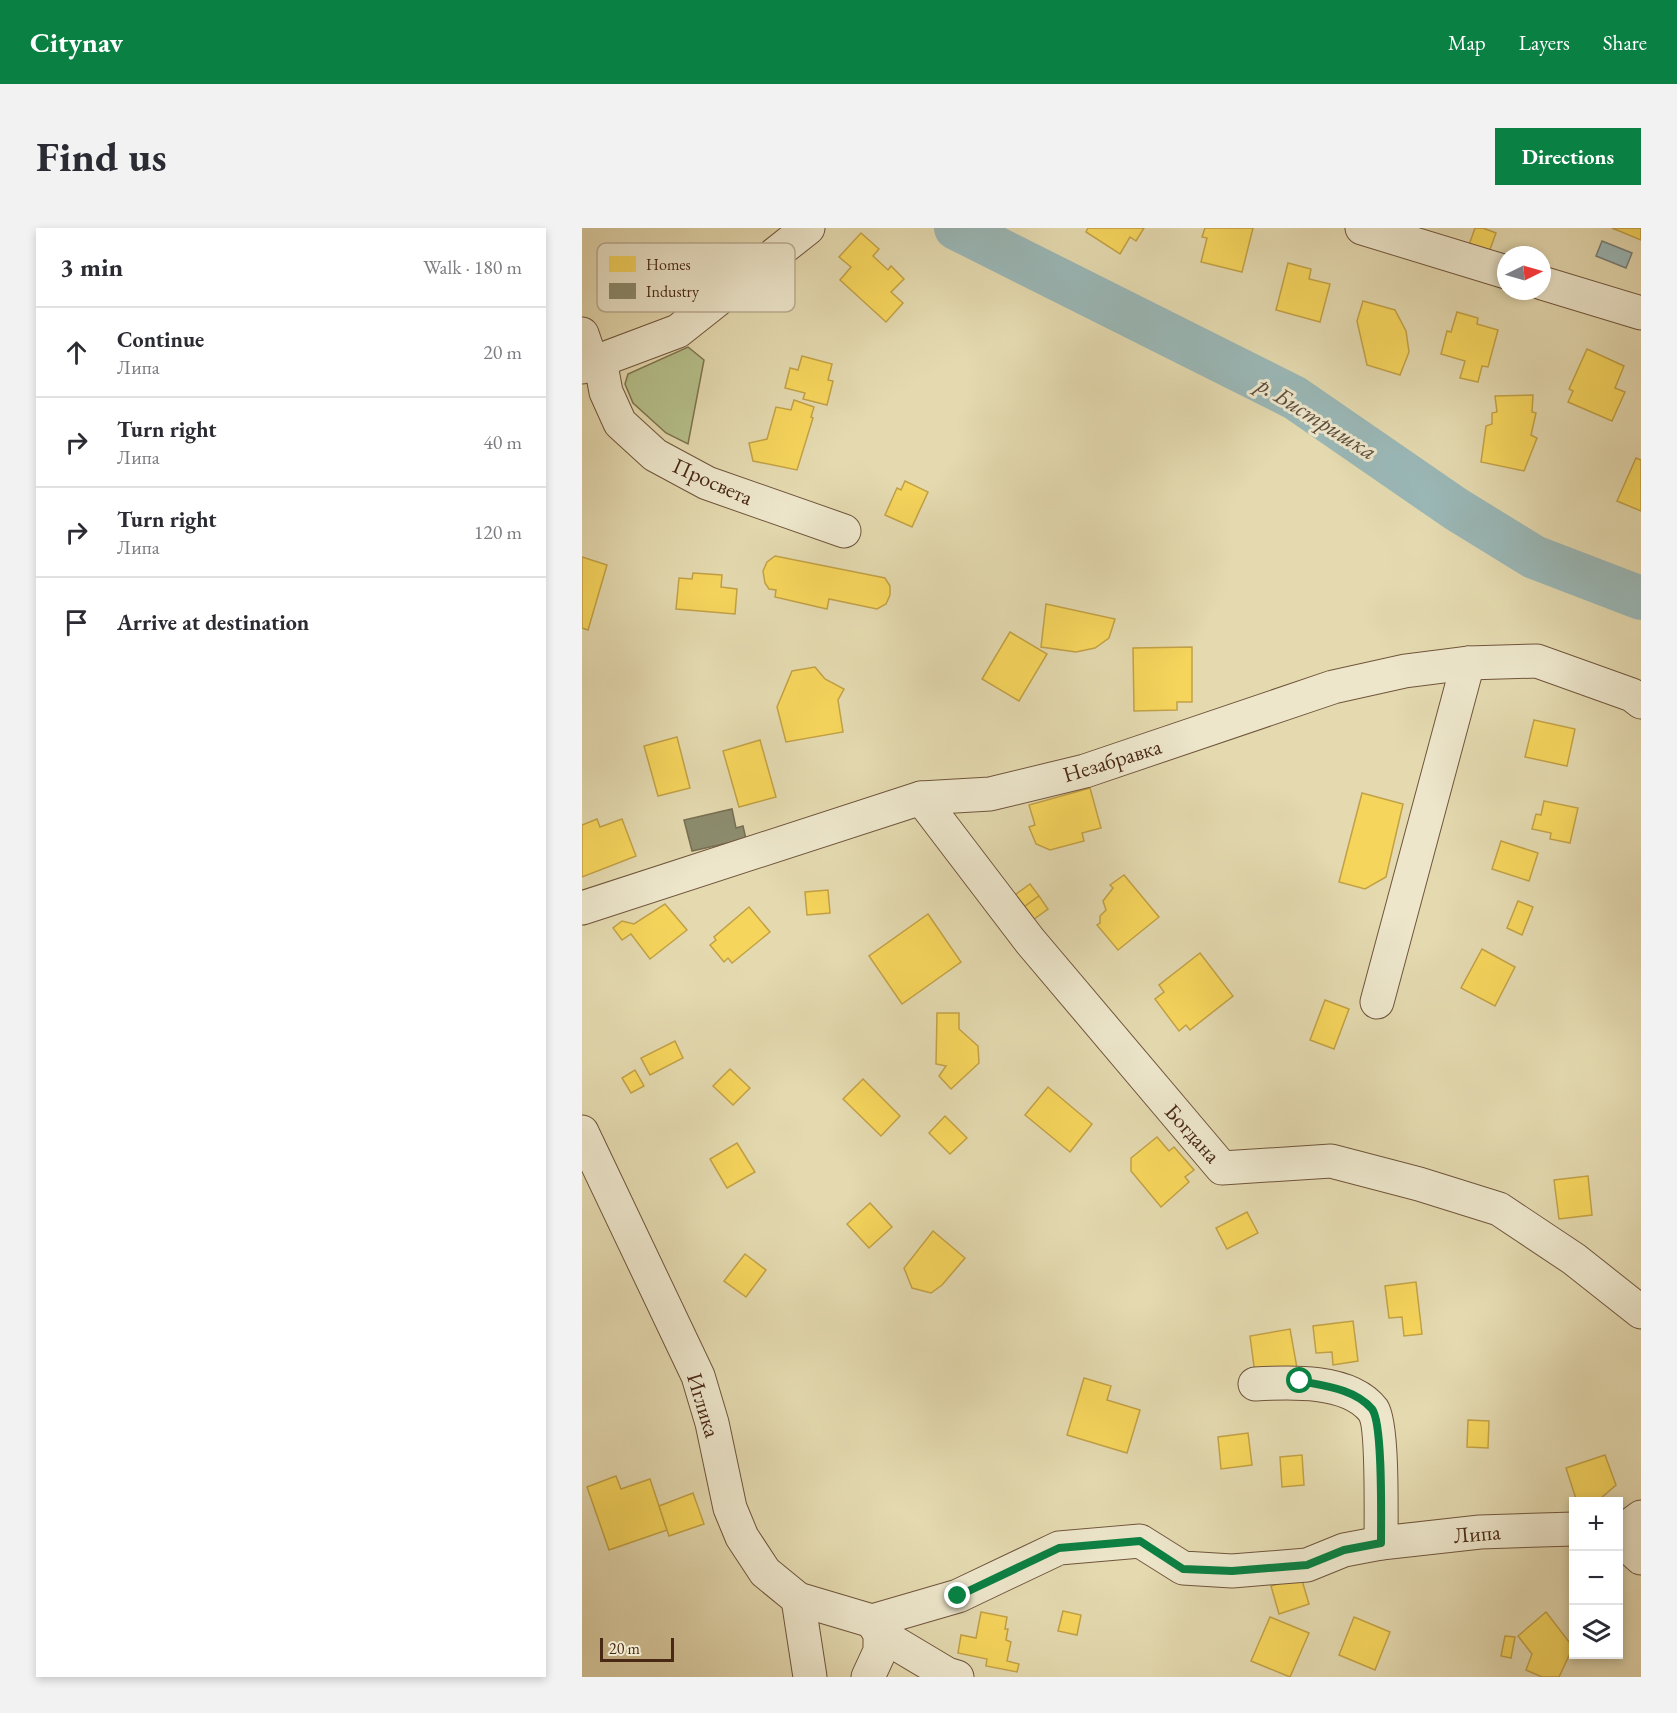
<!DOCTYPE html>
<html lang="en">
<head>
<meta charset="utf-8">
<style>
	:root { --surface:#fff; --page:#f2f2f3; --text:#2b2b33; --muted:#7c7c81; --line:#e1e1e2; --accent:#0b8043 }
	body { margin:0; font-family:"EB Garamond",serif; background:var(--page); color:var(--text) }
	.controls { position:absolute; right:18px; bottom:18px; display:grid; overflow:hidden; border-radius:0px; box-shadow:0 3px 9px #0003 }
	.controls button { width:54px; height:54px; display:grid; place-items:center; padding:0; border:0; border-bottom:2px solid var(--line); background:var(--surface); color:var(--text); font:30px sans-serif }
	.compass { position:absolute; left:915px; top:18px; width:54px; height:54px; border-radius:50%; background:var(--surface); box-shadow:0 3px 9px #0003; rotate:85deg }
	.scale { position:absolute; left:18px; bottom:15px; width:74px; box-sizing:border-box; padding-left:6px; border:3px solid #4a2914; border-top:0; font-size:16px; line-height:21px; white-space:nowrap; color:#4a2914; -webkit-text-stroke:4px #ede6cb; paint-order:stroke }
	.stop { position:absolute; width:18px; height:18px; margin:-14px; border:4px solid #0b8043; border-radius:50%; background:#fff }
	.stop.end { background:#0b8043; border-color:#fff; box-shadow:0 2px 6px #0008 }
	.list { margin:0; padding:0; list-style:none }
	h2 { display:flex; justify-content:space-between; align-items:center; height:78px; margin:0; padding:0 24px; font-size:26px }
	h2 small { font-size:20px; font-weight:400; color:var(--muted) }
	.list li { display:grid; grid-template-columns:39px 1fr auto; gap:18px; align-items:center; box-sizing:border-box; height:90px; padding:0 24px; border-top:2px solid var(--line) }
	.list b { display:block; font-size:22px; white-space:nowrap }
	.list p { margin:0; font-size:20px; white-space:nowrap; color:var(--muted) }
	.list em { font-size:20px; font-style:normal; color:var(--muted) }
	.icon { flex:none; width:33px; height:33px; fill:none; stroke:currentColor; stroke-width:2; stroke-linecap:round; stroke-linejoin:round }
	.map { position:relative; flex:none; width:1059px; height:1449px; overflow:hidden; border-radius:0px }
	header { display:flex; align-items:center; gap:36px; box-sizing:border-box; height:84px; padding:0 30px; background:var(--accent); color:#fff }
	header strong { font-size:28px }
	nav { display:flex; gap:33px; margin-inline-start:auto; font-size:21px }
	.intro { display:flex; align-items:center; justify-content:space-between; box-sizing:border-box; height:144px; padding:0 36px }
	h1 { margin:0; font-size:42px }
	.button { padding:15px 27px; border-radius:0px; background:var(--accent); color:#fff; font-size:21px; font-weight:700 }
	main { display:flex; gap:36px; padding:0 36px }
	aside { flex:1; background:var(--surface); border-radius:0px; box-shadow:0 3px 9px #0003 }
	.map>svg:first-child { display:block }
	.green { fill:#b5bf8a; stroke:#80744f; stroke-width:1.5 }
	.water { fill:#9ab7b6; stroke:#7a7e75; stroke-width:1.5 }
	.homes { fill:#f6d55c; stroke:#c2a146; stroke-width:1.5 }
	.industry { fill:#8c8c6e; stroke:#786e53; stroke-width:1.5 }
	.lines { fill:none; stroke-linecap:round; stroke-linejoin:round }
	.river { stroke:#9ab7b6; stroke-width:44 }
	.minor-casing { stroke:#70553b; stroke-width:35 }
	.minor { stroke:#ede6cb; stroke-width:33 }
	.route { stroke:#0b8043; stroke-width:8 }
	.labels { text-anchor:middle; stroke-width:6; stroke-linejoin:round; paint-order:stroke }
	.street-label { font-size:22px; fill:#4a2914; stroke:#ede6cb }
	.water-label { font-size:24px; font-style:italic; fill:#5e4c3c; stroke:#ede6cb }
	.key { fill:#ede6cb; stroke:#bcad94; stroke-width:1.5 }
	.key-label { font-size:16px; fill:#4a2914 }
</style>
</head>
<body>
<header>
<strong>Citynav</strong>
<nav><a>Map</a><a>Layers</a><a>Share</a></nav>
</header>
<div class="intro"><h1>Find us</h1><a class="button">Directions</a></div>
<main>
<aside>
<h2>3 min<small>Walk · 180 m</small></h2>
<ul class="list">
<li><svg class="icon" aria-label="ahead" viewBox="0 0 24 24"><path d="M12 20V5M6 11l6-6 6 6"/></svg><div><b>Continue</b><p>Липа</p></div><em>20 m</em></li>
<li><svg class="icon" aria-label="right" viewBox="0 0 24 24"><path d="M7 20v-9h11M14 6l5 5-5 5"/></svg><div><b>Turn right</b><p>Липа</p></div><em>40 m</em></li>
<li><svg class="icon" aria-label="right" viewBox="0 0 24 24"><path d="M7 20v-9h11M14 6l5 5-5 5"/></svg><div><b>Turn right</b><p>Липа</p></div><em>120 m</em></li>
<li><svg class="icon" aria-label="arrive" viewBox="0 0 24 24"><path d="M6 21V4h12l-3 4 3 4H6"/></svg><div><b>Arrive at destination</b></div></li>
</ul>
</aside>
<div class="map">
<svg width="1059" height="1449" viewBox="0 0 1059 1449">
	<rect width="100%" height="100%" fill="#e4d9af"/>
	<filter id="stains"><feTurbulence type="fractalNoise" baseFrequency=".00333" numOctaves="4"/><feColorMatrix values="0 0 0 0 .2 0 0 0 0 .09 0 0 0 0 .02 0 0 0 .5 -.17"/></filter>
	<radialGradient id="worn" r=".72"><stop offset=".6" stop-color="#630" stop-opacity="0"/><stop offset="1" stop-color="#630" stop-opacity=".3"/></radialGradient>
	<polygon class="green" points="106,119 122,132 106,216 84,205 51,175 43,156 46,146"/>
	<polygon class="water" points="1020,13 1050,25 1044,40 1014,28"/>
	<g class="homes">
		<polygon points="506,0 562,0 554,13 548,9 538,26 504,4"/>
		<polygon points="623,0 671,0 660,44 619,34 625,10 620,9"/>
		<polygon points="893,0 901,0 914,5 907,24 887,17"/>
		<polygon points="1030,0 1059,0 1059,12"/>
		<polygon points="279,5 297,21 291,28 306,42 309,38 322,51 309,64 321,75 304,94 258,52 269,39 257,29"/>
		<polygon points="706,35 729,41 727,51 748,56 738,94 694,82"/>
		<polygon points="781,73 813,82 824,103 827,124 818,147 785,137 775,93"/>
		<polygon points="875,84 896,90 895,96 916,102 906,139 900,138 896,154 878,150 883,133 859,126 865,103 869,104"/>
		<polygon points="1005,121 1042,138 1033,160 1043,164 1030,193 986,174 991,163 987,161"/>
		<polygon points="220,128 250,136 246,152 251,153 245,177 221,171 223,165 203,160 208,140 216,142"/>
		<polygon points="951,167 950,184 954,185 949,207 955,210 942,243 899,234 904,198 910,196 910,185 915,184 913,168"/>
		<polygon points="212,172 232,179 229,189 231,190 215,242 171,233 167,215 185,211 194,179 209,182"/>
		<polygon points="1054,230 1059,232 1059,283 1035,273"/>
		<polygon points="323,253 346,264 330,299 303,287 315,260 319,262"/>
		<polygon points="193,328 303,350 308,358 308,367 304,376 295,381 247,371 245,381 193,369 194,362 187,361 183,355 181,343 185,334"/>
		<polygon points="0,329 25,337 6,402 0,400"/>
		<polygon points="111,345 140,347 139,359 155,361 153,386 94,381 97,350 110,351"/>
		<polygon points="464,376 533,391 527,410 513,420 494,424 459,419"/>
		<polygon points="428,404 465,426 437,473 400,451"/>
		<polygon points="610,419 610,474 595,474 595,482 552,483 551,420"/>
		<polygon points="233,439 243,451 262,461 256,472 261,504 204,514 195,479 210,443"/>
		<polygon points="952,492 993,501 985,538 943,529"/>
		<polygon points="95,509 108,560 76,568 62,518"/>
		<polygon points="178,512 194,569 157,579 141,523"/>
		<polygon points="508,560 519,600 500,605 502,613 468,622 454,616 447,599 453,597 447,577"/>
		<polygon points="780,565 821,576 804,649 783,661 757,654"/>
		<polygon points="962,573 996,580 988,615 968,611 969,605 950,601 954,586 959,587"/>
		<polygon points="15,591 18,599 40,591 54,628 0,649 0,597"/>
		<polygon points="919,613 956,625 947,653 910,641"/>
		<polygon points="542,647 577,689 536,722 515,697 518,695 518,688 524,682 521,673 531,660 528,657"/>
		<polygon points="448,656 457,668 435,684 426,672"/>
		<polygon points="246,662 248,685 225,687 223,664"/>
		<polygon points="457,668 466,681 444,697 435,684"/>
		<polygon points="936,673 951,679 940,707 925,700"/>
		<polygon points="83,676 105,702 68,731 49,706 40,712 31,700 40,693 52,696"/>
		<polygon points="167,679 188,704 150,735 146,730 142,734 128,717 134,712 132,709"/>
		<polygon points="346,686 379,734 320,776 287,728"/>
		<polygon points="900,721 933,739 913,778 879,760"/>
		<polygon points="618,725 651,768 608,802 604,797 597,803 573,771 582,764 577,757"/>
		<polygon points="743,772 767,781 752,821 728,812"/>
		<polygon points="355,785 377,785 377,801 396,818 397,835 369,861 357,848 364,838 354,836"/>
		<polygon points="93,813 101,830 68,847 59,830"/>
		<polygon points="148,841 168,860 151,877 131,858"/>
		<polygon points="53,842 62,858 49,865 40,850"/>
		<polygon points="281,851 318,888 299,908 261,871"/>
		<polygon points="466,859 510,896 488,924 443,887"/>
		<polygon points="363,888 385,910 368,926 347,905"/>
		<polygon points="575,909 587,923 592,919 612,942 603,949 607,954 579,979 549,943 549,930"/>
		<polygon points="155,915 173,944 145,960 128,931"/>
		<polygon points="1006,948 1010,987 977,991 972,952"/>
		<polygon points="288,975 310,999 287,1020 265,996"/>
		<polygon points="665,984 676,1005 645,1021 634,1000"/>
		<polygon points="351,1003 383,1030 360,1057 349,1065 330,1060 322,1040"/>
		<polygon points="163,1026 184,1042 164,1069 142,1053"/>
		<polygon points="834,1054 840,1106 822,1108 820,1089 807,1090 803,1058"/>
		<polygon points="771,1093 776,1133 751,1137 750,1124 734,1125 731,1098"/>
		<polygon points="708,1101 715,1140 673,1146 668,1108"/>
		<polygon points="502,1150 529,1158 525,1172 558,1182 545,1225 485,1207"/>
		<polygon points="886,1192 907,1193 906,1220 885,1219"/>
		<polygon points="666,1205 670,1237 639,1241 636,1209"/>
		<polygon points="720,1227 722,1257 700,1259 698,1229"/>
		<polygon points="1023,1227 1034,1257 1019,1270 1007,1274 995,1274 984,1240"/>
		<polygon points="34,1248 39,1261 68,1251 85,1302 27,1322 5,1259"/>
		<polygon points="111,1265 122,1296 87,1308 77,1278"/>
		<polygon points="719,1349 727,1376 697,1386 689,1358"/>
		<polygon points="481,1383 499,1387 495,1407 476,1403"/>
		<polygon points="399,1384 425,1389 423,1401 426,1401 424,1412 429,1414 425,1433 437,1436 435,1444 404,1438 405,1431 376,1425 379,1407 394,1410"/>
		<polygon points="964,1384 991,1419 977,1449 960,1449 944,1442 950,1426 936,1408"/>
		<polygon points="688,1389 727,1405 708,1449 669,1433"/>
		<polygon points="772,1389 808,1404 793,1442 757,1427"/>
		<polygon points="923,1408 933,1409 929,1430 919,1428"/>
	</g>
	<polygon class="industry" points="150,581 154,600 161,598 164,611 110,623 102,592"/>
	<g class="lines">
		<polyline class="river" points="374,0 713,170 874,281 952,329 1059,370"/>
		<defs>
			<g id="minor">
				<polyline points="780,0 924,44"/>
				<polyline points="960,55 1059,85"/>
				<polyline points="0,106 10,135"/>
				<polyline points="18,132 24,164 38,195 73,227 125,255 262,303"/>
				<polyline points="0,139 96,103 226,0"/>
				<polyline points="339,570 448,713 640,940 749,933 837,956 917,981 992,1031 1059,1084"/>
				<polyline points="0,680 339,570 408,566 503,543 751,459 823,443 886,435 955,433 1050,467 1059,474"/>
				<polyline points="795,774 886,435"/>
				<polyline points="0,904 116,1148 130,1195 148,1280 160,1309 183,1344 216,1371 290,1393"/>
				<path d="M673 1156C707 1154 767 1151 791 1182 801 1196 799 1292 799 1315"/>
				<polyline points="1036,1306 1059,1289"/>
				<polyline points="1036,1309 1059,1330"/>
				<polyline points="216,1371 228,1449"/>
				<polyline points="290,1393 376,1368 477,1320 558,1313 601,1340 650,1343 725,1337 762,1322 799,1315 898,1304 992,1301"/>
				<polyline points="298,1406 365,1446 375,1449"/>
				<polyline points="286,1449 298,1423 298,1406 290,1393"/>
			</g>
		</defs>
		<use href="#minor" class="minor-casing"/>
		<use href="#minor" class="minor"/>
	</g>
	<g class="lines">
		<path class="route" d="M376 1368 477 1320 558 1313 601 1341 650 1343 725 1337 762 1322 799 1315C799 1292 801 1195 790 1181 773 1161 743 1158 718 1153"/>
	</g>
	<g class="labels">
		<g class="street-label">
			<text transform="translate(131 253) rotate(24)" y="8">Просвета</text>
			<text transform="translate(530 532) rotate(-17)" y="8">Незабравка</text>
			<text transform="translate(611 905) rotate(48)" y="8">Богдана</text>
			<text transform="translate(122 1177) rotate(73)" y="8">Иглика</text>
			<text transform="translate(895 1305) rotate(-5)" y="8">Липа</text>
		</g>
		<g class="water-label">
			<text transform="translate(735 190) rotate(32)" y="8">р. Бистришка</text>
		</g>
	</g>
	<rect x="15" y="15" width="198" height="69" rx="9" class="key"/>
	<rect x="27" y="28" width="27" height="16" fill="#f6d55c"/>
	<rect x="27" y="55" width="27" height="16" fill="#8c8c6e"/>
	<g class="key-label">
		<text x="64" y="42">Homes</text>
		<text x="64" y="69">Industry</text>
	</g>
	<rect width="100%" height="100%" filter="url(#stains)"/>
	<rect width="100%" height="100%" fill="url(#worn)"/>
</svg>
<div class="controls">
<button>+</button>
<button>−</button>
<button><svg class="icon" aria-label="layers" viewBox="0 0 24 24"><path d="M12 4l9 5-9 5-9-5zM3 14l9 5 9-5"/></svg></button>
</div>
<svg class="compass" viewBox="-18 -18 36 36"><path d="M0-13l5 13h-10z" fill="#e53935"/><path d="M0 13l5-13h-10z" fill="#7c7c81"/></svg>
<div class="scale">20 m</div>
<div class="stop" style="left:718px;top:1153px"></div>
<div class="stop end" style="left:376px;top:1368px"></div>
</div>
</main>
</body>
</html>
